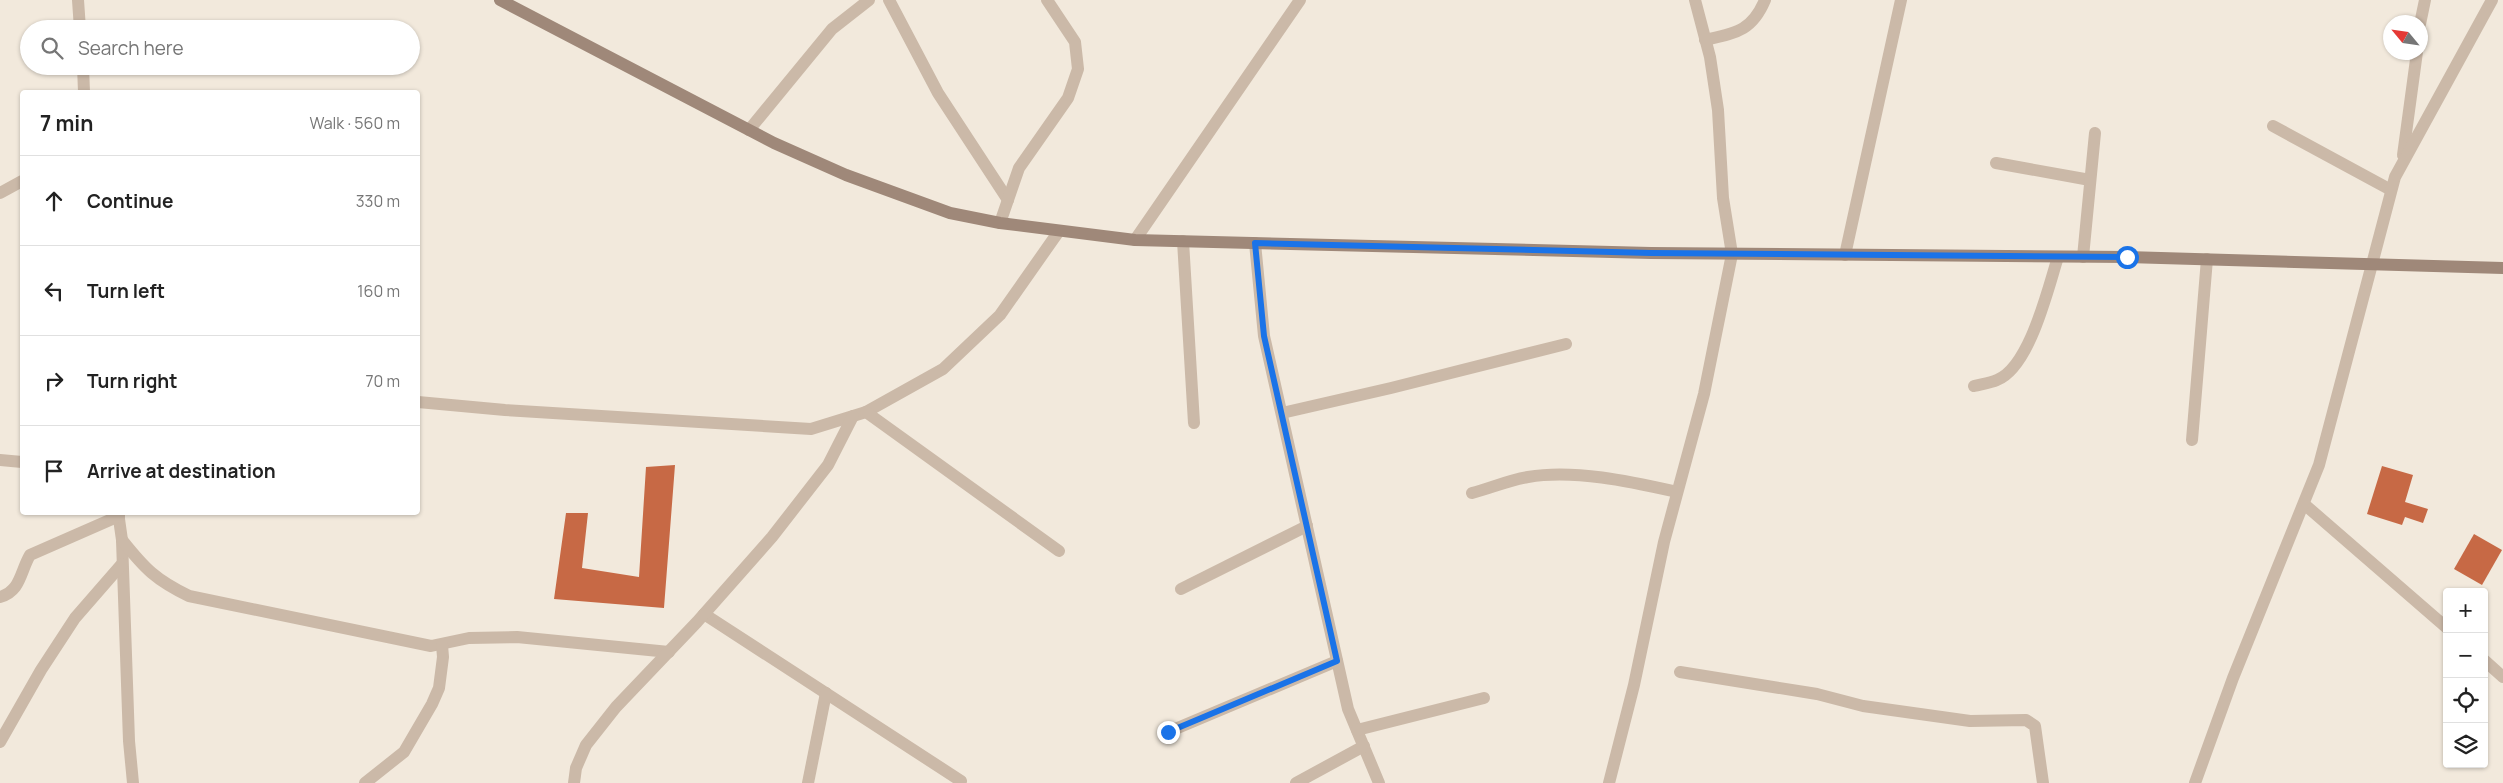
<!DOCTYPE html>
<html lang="en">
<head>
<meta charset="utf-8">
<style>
	:root { --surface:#fff; --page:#f2f2f2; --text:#222; --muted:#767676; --line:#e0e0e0 }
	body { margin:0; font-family:Manrope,sans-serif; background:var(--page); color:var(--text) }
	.controls { position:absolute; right:15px; bottom:15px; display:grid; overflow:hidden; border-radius:5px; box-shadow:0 1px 4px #0004 }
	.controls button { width:45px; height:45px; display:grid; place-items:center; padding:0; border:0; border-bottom:1px solid var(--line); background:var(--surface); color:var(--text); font:25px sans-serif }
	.compass { position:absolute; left:2383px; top:15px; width:45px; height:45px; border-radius:50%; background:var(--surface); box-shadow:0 1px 4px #0004; rotate:299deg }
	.stop { position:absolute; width:15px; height:15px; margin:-11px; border:4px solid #1a73e8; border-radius:50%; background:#fff }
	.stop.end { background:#1a73e8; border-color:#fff; box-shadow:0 1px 5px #0008 }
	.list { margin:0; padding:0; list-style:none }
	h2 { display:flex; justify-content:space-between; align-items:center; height:65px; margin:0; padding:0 20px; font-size:21px }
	h2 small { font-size:16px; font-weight:400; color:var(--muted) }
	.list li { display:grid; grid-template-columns:32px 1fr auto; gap:15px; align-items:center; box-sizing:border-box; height:90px; padding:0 20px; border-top:1px solid var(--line) }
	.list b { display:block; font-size:19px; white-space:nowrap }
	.list em { font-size:16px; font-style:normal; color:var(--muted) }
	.icon { flex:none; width:28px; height:28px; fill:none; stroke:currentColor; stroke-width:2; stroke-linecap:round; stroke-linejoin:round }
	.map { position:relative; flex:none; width:2503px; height:783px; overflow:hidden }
	.search { position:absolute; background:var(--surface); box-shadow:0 1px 4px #0004; left:20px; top:20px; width:400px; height:55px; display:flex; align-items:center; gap:12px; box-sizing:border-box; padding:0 18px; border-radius:28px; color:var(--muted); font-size:19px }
	.panel { position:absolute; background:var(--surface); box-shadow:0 1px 4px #0004; left:20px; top:90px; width:400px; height:425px; border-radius:5px }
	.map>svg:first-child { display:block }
	.building { fill:#c76945 }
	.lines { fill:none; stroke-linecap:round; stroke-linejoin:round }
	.minor { stroke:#cbb9a8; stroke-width:12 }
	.secondary { stroke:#9f8879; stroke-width:12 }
	.route { stroke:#1a73e8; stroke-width:6 }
</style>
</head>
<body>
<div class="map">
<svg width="2503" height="783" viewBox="0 0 2503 783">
	<rect width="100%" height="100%" fill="#f2e9dc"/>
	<g class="building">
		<polygon points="675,465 664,608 554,599 566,513 588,513 582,568 639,577 646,467"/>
		<polygon points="2382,466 2413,475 2405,502 2428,509 2423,523 2405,517 2402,525 2367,514"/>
		<polygon points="2474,534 2502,550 2482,585 2454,569"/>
	</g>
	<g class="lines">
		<g class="minor">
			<polyline points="78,0 80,29"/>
			<polyline points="889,0 938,93 1008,200"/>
			<polyline points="2420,24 2425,0"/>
			<path d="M1705 40C1736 33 1752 31 1765 0"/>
			<polyline points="83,66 84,92"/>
			<polyline points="2273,126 2391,190"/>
			<polyline points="749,130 832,29 869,0"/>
			<polyline points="2403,155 2417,52"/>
			<polyline points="1996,163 2090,180"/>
			<polyline points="0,193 22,181"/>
			<polyline points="1000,223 1019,168 1068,98 1078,69 1075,42 1047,0"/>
			<polyline points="1135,240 1300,0"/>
			<polyline points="1183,241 1194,423"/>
			<polyline points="1255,243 1264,336 1348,709 1379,783"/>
			<polyline points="1845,255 1901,0"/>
			<polyline points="2083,257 2095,133"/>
			<path d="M1974 386C1982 384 1990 383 1997 380 2030 367 2048 288 2058 257"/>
			<polyline points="418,402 505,410 811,429 866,412 943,369 1000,315 1059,231"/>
			<polyline points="866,412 1059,551"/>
			<polyline points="1282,413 1391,388 1566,344"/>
			<polyline points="2192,440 2207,259"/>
			<polyline points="0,460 22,462"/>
			<path d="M1472 493C1491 488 1509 480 1528 477 1575 469 1632 482 1677 492"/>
			<polyline points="2304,504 2447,628"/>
			<polyline points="118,512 122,540 129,741 133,783"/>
			<path d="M122 540C145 569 156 580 189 596L431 646 469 638 517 637 669 652"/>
			<polyline points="1181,589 1307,526"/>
			<path d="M0 597C21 591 20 572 30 555L119 516"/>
			<polyline points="704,614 961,781"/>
			<polyline points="2484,660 2503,677"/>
			<polyline points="1680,672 1817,694 1863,706 1970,721 2026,720 2035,726 2043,783"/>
			<polyline points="1357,730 1484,698"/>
			<polyline points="1168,732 1337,661"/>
			<polyline points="0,742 41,670 75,618 122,564"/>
			<polyline points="365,783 404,752 432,704 439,688 443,657 442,645"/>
			<polyline points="574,783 576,768 586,745 616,707 697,622 772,537 828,465 853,416"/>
			<polyline points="808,783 826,693"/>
			<polyline points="1296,783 1364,746"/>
			<polyline points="1609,783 1634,685 1664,542 1704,394 1732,254 1723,198 1718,110 1710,57 1695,0"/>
			<polyline points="2195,783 2233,678 2319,465 2395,177 2492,0"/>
		</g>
		<polyline class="secondary" points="500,0 774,143 846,175 950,213 1000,223 1135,240 1651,253 2127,257 2503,268"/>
	</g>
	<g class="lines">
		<polyline class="route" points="1168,732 1337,661 1264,336 1255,243 1651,253 2127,257"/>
	</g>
</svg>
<div class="controls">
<button>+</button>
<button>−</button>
<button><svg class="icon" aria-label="locate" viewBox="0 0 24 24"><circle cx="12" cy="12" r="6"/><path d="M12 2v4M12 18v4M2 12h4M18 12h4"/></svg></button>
<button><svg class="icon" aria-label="layers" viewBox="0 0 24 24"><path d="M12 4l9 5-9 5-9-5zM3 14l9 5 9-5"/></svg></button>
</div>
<svg class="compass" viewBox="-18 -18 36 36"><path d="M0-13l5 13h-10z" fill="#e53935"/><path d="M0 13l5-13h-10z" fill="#767676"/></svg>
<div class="stop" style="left:2127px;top:257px"></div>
<div class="stop end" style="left:1168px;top:732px"></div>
<div class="search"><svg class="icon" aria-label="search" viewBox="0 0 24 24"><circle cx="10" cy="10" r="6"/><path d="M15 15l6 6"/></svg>Search here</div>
<section class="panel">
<h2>7 min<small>Walk · 560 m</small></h2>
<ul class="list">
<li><svg class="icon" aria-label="ahead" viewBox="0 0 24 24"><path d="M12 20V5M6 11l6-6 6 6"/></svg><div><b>Continue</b></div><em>330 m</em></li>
<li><svg class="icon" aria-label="left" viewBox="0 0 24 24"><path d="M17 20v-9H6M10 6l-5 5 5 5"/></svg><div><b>Turn left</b></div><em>160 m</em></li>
<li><svg class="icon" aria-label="right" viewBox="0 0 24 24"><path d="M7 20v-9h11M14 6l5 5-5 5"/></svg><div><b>Turn right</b></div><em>70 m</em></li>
<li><svg class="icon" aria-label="arrive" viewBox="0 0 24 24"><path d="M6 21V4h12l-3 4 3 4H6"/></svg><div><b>Arrive at destination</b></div></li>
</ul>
</section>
</div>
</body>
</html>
